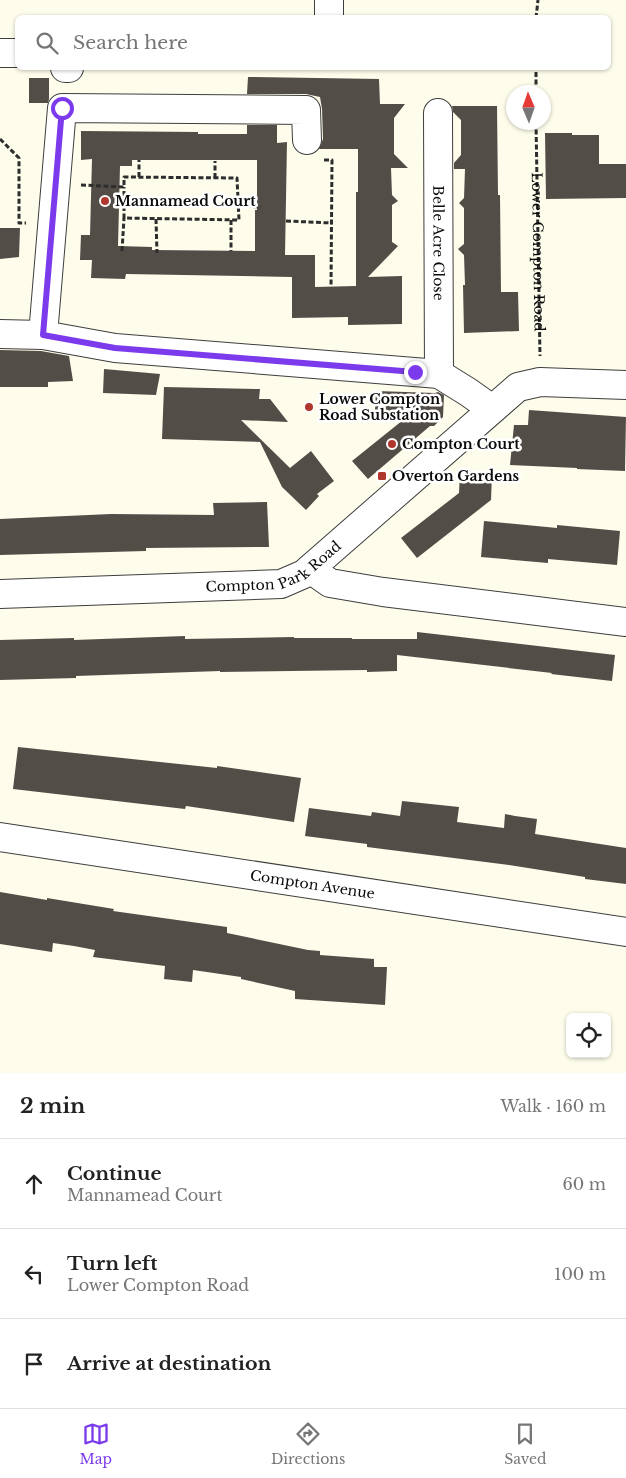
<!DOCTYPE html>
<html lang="en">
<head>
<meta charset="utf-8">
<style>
	:root { --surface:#fff; --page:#f2f2f2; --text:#222; --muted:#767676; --line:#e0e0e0; --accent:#7c3aed }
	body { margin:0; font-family:"Libre Baskerville",serif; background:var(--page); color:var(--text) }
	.controls { position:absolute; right:15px; bottom:15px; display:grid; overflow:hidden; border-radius:8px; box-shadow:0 1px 4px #0004 }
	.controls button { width:45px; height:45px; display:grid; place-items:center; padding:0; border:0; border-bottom:1px solid var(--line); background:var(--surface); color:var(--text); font:25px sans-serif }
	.compass { position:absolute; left:506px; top:85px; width:45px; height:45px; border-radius:50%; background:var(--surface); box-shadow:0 1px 4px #0004; rotate:358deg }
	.stop { position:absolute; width:15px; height:15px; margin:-11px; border:4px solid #7c3aed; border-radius:50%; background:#fff }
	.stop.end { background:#7c3aed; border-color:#fff; box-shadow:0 1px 5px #0008 }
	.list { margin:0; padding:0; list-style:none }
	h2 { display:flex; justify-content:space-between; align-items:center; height:65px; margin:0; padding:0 20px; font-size:21px }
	h2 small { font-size:16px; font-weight:400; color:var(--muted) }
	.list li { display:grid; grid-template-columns:32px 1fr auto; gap:15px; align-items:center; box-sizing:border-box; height:90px; padding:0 20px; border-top:1px solid var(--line) }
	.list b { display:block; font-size:19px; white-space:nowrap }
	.list p { margin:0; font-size:16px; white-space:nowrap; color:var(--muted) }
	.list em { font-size:16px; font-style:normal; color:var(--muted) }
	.icon { flex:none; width:28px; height:28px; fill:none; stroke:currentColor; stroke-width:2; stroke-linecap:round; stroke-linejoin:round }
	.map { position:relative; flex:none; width:626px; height:1073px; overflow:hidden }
	.search { position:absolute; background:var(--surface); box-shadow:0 1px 4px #0004; left:15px; right:15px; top:15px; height:55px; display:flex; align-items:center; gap:12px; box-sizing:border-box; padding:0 18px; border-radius:8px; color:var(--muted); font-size:19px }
	.sheet { height:335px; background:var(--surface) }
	nav { display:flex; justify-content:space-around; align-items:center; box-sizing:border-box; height:70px; border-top:1px solid var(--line); background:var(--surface); font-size:14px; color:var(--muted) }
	nav a { display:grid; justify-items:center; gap:2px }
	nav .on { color:var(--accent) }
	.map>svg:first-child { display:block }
	.building { fill:#534d48; fill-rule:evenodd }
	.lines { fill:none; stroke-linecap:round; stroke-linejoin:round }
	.minor-casing { stroke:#3e3e3e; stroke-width:30 }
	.path { stroke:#2d2d2d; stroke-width:3; stroke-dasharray:5 2.5; stroke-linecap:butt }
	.minor { stroke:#fff; stroke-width:28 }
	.route { stroke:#7c3aed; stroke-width:6 }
	.poi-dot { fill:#b0372d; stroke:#fff; stroke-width:2 }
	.labels { text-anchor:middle; stroke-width:5; stroke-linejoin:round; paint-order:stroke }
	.poi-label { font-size:14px; font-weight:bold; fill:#0b0b0b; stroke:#fff; text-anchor:start }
	.street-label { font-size:14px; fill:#0b0b0b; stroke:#fff }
</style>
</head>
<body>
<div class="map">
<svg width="626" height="1073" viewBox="0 0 626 1073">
	<rect width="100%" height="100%" fill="#fefcea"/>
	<g class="building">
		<path d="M248 77 379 79 380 104H405L394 118V154L408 168H391L392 195 398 201 392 205V242L398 246 368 277 402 276V324L348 325V317L292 318V277L126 274 125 279 91 278 92 260H80L81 235H90L92 159 81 160V131L198 132V134H247V125H277V143L287 142 285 255H315V287L356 286V192H358V149H319L323 139 322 109 320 97 306 94H247ZM132 160H257V210H255V251L152 250V247L118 246 120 166H132Z"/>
		<polygon points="29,78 49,78 49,99 48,103 29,103"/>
		<polygon points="452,106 497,106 498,195 500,195 501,292 518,292 519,331 464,333 463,285 465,285 464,255 458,249 464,244 464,208 459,203 464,198 465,169 454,169 454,163 461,155 461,120 453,112"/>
		<polygon points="545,133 572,133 572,135 599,135 599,164 626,164 626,198 546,199"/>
		<polygon points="0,228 20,228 19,257 0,259"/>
		<polygon points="0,350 41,351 69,356 73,381 48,382 48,387 0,387"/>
		<polygon points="104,369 160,374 156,395 103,393"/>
		<polygon points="164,387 260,389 259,399 270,399 288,422 241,420 290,468 311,451 334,481 317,494 319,496 306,510 282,487 260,442 262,442 162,439"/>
		<polygon points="376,391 435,393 438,392 444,395 443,417 434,426 430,426 368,479 352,461 413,412 375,410"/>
		<polygon points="529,410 626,417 625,471 577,469 577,468 510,465 514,425 528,425"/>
		<polygon points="460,472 492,474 491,500 417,558 401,538 459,493"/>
		<polygon points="267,502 269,547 146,548 146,551 0,555 0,519 111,514 214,515 213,503"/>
		<polygon points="484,521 557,528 557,525 620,531 617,565 548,559 548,563 481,557"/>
		<polygon points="417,632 615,655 612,681 551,674 552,673 397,655 397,671 367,672 367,670 220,672 220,671 76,676 76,678 0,680 0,640 74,638 74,640 185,636 185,639 294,637 294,638 352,638 352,639 417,639"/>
		<polygon points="18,747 217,768 217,766 301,778 294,822 186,806 185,809 13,789"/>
		<polygon points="402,801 459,807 457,822 504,828 505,814 515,816 537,819 535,834 626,848 626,884 585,879 585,877 509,865 367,847 367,844 305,836 309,808 371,816 372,812 400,816"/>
		<polygon points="0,892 47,900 47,898 114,909 113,911 227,927 227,933 308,950 320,951 320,955 374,959 374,967 387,967 385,1005 295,999 295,991 241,979 241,977 193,970 192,982 164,979 165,966 93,957 95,950 74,946 53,943 52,952 0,944"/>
	</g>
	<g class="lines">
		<defs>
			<g id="minor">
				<polyline points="329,18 329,0"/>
				<polyline points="0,53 18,53"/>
				<polyline points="65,68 69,68"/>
				<path id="s2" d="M438 113 439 374"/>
				<polyline points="0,334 43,335 115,348 439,374 468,392 492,409"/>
				<polyline points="43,335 62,108 306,110 307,140"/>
				<polyline points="310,569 330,583 383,592 626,622"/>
				<path id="s3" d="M0 594 281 584 304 574 518 387 540 382 626 385"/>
				<path id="s4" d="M0 837 626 932"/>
			</g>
		</defs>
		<use href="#minor" class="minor-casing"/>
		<g class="path">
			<polyline points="536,18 538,0"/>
			<polyline points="536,92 536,68"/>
			<path id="s1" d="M536 122 540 356"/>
			<polyline points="0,139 19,158 19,223 26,223"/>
			<polyline points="324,160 332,160 331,287"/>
			<polyline points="139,177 139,160"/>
			<polyline points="215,178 215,161"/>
			<polyline points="81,185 124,187 124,177 237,178 239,220 124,218 124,187"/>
			<polyline points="238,206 261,207"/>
			<polyline points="156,219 157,253"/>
			<polyline points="231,220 231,251"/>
			<polyline points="286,221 332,223"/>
			<polyline points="122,251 124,218"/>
		</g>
		<use href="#minor" class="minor"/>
	</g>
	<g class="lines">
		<polyline class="route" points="62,108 43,335 115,348 415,372"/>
	</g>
	<g class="poi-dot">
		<circle cx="105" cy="201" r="5"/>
		<circle cx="309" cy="407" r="5"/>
		<circle cx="392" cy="444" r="5"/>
		<rect x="377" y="471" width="10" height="10" rx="2.5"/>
	</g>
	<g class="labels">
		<g class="poi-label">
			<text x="115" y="206">Mannamead Court</text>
			<text x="319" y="404">Lower Compton<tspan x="319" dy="16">Road Substation</tspan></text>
			<text x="402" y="449">Compton Court</text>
			<text x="392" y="481">Overton Gardens</text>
		</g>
		<g class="street-label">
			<text dy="5" stroke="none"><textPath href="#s2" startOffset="130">Belle Acre Close</textPath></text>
			<text dy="5" stroke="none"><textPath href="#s1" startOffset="130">Lower Compton Road</textPath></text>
			<text dy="5" stroke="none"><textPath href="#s3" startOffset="279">Compton Park Road</textPath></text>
			<text dy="5" stroke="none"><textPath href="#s4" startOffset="316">Compton Avenue</textPath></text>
		</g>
	</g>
</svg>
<div class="controls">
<button><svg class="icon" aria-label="locate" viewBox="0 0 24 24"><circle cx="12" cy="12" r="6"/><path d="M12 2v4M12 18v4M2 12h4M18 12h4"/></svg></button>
</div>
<svg class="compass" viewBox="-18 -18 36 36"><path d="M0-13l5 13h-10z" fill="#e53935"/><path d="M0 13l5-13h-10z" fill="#767676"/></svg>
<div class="stop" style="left:62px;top:108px"></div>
<div class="stop end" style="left:415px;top:372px"></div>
<div class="search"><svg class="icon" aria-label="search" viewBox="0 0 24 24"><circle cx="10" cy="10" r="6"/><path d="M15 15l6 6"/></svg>Search here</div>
</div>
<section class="sheet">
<h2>2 min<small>Walk · 160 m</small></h2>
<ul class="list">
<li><svg class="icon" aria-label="ahead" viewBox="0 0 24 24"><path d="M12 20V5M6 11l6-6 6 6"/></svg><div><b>Continue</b><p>Mannamead Court</p></div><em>60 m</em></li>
<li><svg class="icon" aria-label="left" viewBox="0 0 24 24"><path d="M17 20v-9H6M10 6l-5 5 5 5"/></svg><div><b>Turn left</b><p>Lower Compton Road</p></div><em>100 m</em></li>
<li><svg class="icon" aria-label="arrive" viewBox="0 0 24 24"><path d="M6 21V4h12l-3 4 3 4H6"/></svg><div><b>Arrive at destination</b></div></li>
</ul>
</section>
<nav>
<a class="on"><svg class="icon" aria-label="map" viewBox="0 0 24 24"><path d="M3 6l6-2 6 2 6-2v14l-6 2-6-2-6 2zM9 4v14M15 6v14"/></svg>Map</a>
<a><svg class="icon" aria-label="directions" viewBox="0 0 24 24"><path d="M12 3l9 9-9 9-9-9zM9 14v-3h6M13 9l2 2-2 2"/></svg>Directions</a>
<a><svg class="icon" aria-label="saved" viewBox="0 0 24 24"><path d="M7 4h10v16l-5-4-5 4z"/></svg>Saved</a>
</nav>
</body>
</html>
